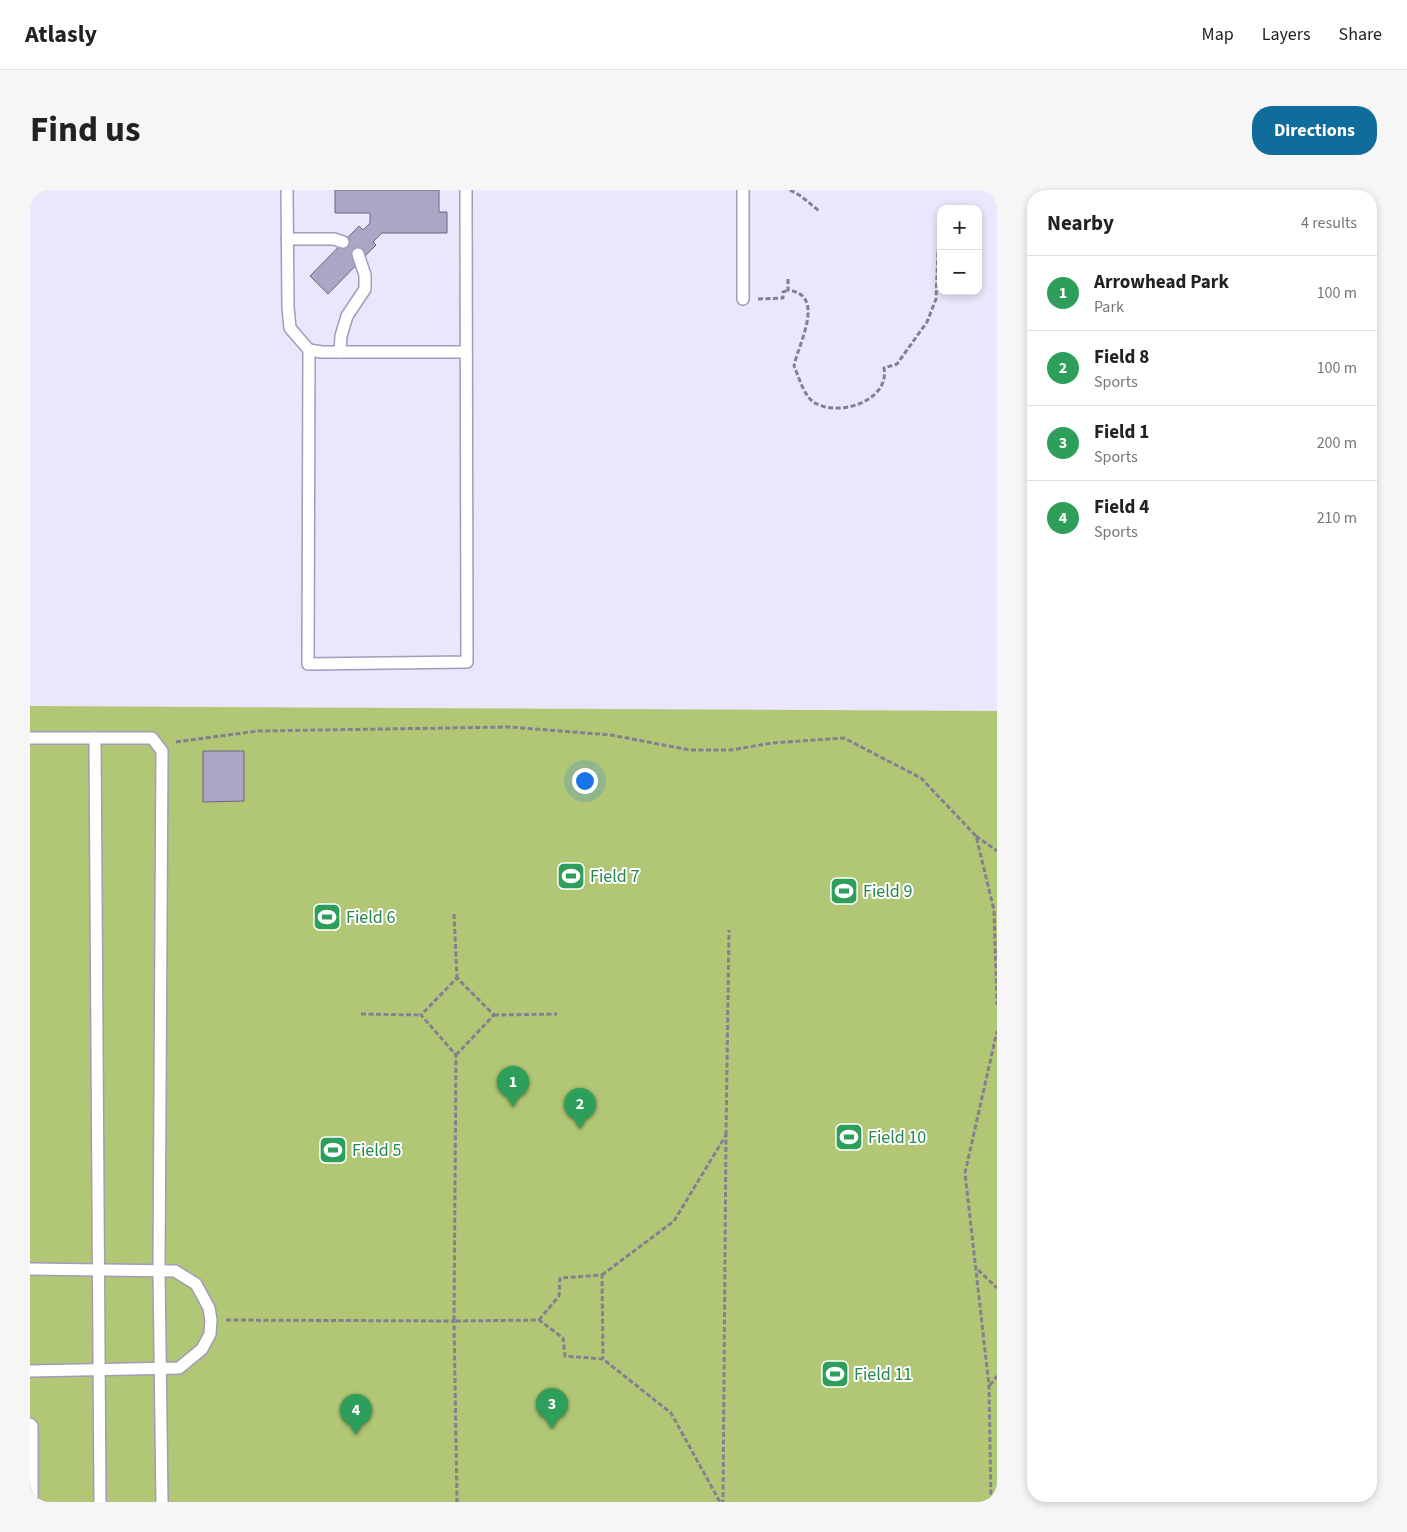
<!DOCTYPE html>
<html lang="en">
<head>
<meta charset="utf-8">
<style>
	:root { --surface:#fff; --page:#f6f6f6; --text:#222; --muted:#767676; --line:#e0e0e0; --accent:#106c9b }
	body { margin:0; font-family:"Source Sans 3",sans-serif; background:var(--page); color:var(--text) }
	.controls { position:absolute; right:15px; top:15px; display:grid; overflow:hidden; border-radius:10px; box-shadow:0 2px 8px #0003 }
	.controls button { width:45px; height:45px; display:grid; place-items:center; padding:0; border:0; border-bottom:1px solid var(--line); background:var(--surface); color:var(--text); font:25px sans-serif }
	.you { position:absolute; left:554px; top:590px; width:18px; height:18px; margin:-12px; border:4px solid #fff; border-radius:50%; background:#1a73e8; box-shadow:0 0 0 8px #1a73e833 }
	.badge { display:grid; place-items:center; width:32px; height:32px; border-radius:50%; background:var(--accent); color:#fff; font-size:16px; font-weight:700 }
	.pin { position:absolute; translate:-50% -41px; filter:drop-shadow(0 1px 2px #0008) }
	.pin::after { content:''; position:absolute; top:26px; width:18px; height:15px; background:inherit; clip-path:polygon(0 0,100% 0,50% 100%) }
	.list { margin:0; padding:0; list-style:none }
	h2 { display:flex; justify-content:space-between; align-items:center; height:65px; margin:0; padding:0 20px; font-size:21px }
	h2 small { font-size:16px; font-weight:400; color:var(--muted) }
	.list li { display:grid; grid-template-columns:32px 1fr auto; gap:15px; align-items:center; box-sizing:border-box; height:75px; padding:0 20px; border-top:1px solid var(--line) }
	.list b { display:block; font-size:19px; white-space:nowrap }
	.list p { margin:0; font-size:16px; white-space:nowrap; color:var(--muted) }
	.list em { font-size:16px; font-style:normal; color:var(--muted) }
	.map { position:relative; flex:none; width:967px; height:1312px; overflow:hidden; border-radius:20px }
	header { display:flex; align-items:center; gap:30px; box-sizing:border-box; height:70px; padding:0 25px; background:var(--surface); border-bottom:1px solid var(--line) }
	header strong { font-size:24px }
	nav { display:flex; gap:28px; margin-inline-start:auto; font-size:18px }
	.intro { display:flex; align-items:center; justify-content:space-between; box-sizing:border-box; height:120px; padding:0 30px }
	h1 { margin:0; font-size:35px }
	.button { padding:12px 22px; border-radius:20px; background:var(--accent); color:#fff; font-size:18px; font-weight:700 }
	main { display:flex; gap:30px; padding:0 30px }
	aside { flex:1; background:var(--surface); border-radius:20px; box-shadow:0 2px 8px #0003 }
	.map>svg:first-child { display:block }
	.green { fill:#b1c775 }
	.building { fill:#aca5c5; stroke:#6c6683 }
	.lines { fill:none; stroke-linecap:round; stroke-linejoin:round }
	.service-casing { stroke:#a29bbb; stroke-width:14 }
	.path { stroke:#838090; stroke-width:3; stroke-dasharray:5 2.5; stroke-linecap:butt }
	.service { stroke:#fff; stroke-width:11 }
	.labels { text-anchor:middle; stroke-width:4; stroke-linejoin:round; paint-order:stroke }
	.leisure-label { font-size:18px; fill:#27864d; stroke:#fff; text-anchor:start }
</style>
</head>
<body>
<header>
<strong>Atlasly</strong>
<nav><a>Map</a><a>Layers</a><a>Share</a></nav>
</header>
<div class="intro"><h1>Find us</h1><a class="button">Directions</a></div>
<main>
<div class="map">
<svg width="967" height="1312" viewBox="0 0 967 1312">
	<rect width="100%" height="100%" fill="#eae6fb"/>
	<polygon class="green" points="0,516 967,521 967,1312 0,1312"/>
	<g class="building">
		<polygon points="305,0 409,0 409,22 417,22 417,43 352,43 343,52 346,55 298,104 280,86 329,36 333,40 340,33 340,23 305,23"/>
		<polygon points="173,561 214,561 214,611 173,612"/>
	</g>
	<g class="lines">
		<defs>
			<g id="service">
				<polyline points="257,0 258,117 260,138 279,160 278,474 437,472 436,0"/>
				<polyline points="713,0 713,109"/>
				<polyline points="257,49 304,49 313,52"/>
				<polyline points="279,160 292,162 436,162"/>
				<polyline points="310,162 311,146 317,126 335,99 335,85 328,64"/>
				<polyline points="0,548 122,548 132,561 129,1080 132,1312"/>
				<polyline points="65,548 70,1312"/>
				<polyline points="0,1079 145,1081 166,1094 179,1118 181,1130 180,1144 172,1159 149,1178 0,1181"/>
				<polyline points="0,1234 2,1236 2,1312"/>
			</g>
		</defs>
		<use href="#service" class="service-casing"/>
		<g class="path">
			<polyline points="760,0 771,6 789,21"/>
			<path d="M758 89V100C797 105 768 154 764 176 769 187 774 207 785 213 809 227 860 211 854 178L867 174 897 132 906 109 908 62H906"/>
			<polyline points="728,109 753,108 753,102 758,100"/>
			<polyline points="146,552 228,541 480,537 581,545 660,560 701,560 742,553 814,548 891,588 946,646 964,720 967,815"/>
			<polyline points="946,646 967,661"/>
			<polyline points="424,724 427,788"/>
			<polyline points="331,824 391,825"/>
			<polyline points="464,825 527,824"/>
			<polyline points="426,865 464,825 427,788 391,825 426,865 424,1131 509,1130 533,1148 535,1166 573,1169 641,1223 690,1312"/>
			<polyline points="696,945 699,740"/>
			<polyline points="948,1080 967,1098"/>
			<polyline points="572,1085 644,1031 696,945 693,1312"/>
			<polyline points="196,1130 424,1131 427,1312"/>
			<polyline points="509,1130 529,1106 530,1088 572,1085 573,1169"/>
			<polyline points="960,1195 967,1186"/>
			<polyline points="961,1312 959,1196 935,983 967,841"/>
		</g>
		<use href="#service" class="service"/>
	</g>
	<defs>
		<symbol id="stadium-square" viewBox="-11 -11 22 22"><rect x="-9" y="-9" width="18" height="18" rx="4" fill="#2e9e5b" stroke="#fff"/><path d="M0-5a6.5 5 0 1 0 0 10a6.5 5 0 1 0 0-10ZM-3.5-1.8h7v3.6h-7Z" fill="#fff"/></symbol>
	</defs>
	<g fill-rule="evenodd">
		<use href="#stadium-square" x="525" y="670" width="32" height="32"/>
		<use href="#stadium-square" x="798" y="685" width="32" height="32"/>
		<use href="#stadium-square" x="281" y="711" width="32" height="32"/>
		<use href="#stadium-square" x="803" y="931" width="32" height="32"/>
		<use href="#stadium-square" x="287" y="944" width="32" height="32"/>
		<use href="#stadium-square" x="789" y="1168" width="32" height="32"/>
	</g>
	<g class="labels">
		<g class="leisure-label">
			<text x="560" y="692">Field 7</text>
			<text x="833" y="707">Field 9</text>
			<text x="316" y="733">Field 6</text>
			<text x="838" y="953">Field 10</text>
			<text x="322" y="966">Field 5</text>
			<text x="824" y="1190">Field 11</text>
		</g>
	</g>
</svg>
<div class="controls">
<button>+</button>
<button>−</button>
</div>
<div class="you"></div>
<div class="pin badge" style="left:483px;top:917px;background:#2e9e5b">1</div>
<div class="pin badge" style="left:550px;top:939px;background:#2e9e5b">2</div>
<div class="pin badge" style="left:522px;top:1239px;background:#2e9e5b">3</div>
<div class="pin badge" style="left:326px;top:1245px;background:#2e9e5b">4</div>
</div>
<aside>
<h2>Nearby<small>4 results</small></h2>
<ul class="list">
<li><span class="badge" style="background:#2e9e5b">1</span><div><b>Arrowhead Park</b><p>Park</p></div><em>100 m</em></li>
<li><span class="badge" style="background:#2e9e5b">2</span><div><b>Field 8</b><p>Sports</p></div><em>100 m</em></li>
<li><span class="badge" style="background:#2e9e5b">3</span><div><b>Field 1</b><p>Sports</p></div><em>200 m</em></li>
<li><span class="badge" style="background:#2e9e5b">4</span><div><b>Field 4</b><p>Sports</p></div><em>210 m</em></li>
</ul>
</aside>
</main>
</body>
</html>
